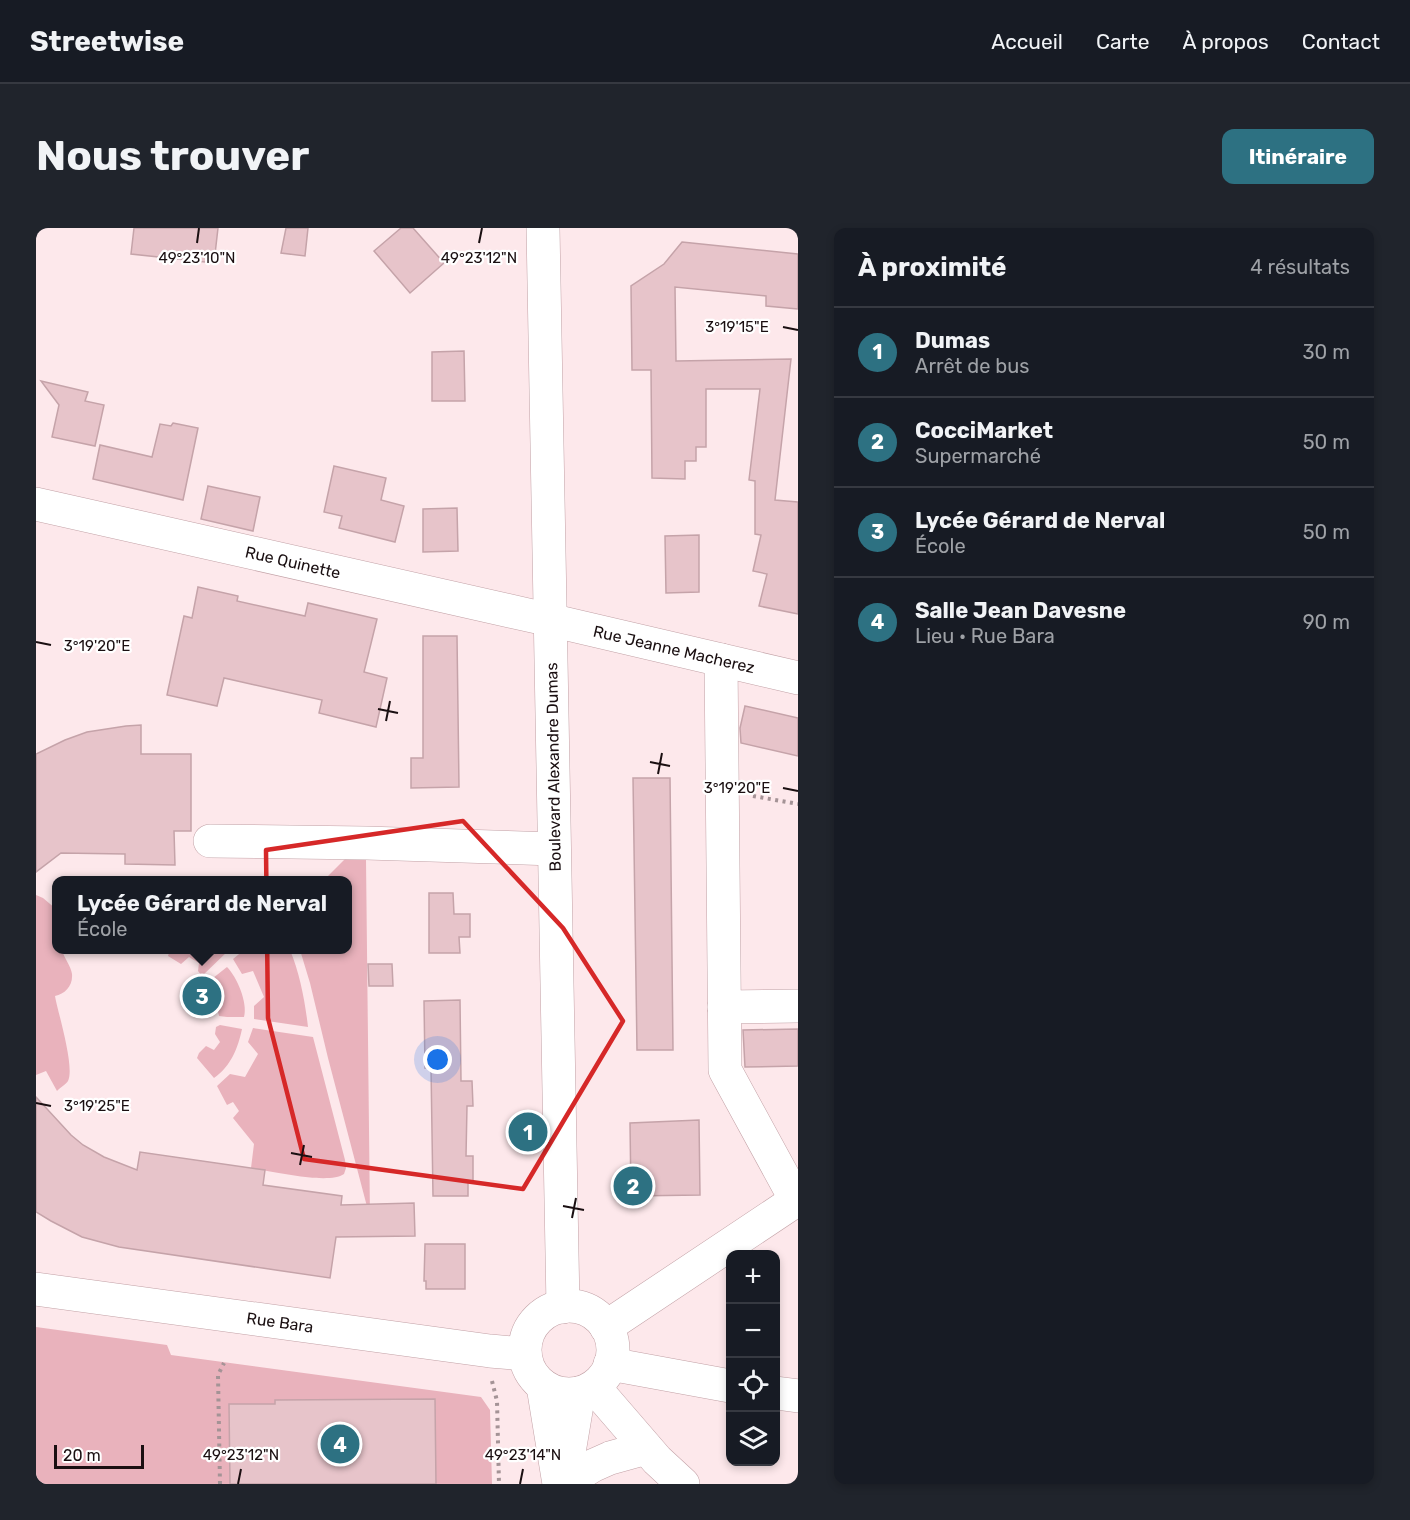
<!DOCTYPE html>
<html lang="fr">
<head>
<meta charset="utf-8">
<style>
	:root { --surface:#171b24; --page:#20242c; --text:#f1f3f6; --muted:#9ea1a6; --line:#363941; --accent:#2d7182 }
	body { margin:0; font-family:Rubik,sans-serif; background:var(--page); color:var(--text) }
	.controls { position:absolute; right:18px; bottom:18px; display:grid; overflow:hidden; border-radius:12px; box-shadow:0 3px 9px #0003 }
	.controls button { width:54px; height:54px; display:grid; place-items:center; padding:0; border:0; border-bottom:2px solid var(--line); background:var(--surface); color:var(--text); font:30px sans-serif }
	.scale { position:absolute; left:18px; bottom:15px; width:90px; box-sizing:border-box; padding-left:6px; border:3px solid #1a0f11; border-top:0; font-size:16px; line-height:21px; white-space:nowrap; color:#1a0f11; -webkit-text-stroke:4px #fff; paint-order:stroke }
	.you { position:absolute; left:402px; top:832px; width:21px; height:21px; margin:-15px; border:4px solid #fff; border-radius:50%; background:#1a73e8; box-shadow:0 0 0 9px #1a73e833 }
	.badge { display:grid; place-items:center; width:39px; height:39px; border-radius:50%; background:var(--accent); color:#fff; font-size:20px; font-weight:700 }
	.pin { position:absolute; translate:-50% -50%; border:3px solid #fff; box-shadow:0 2px 6px #0006 }
	.popup { position:absolute; left:16px; top:648px; width:300px; height:78px; box-sizing:border-box; display:grid; place-content:center; border-radius:12px; background:var(--surface); filter:drop-shadow(0 2px 4px #0005); font-size:20px; white-space:nowrap; color:var(--muted) }
	.popup b { font-size:22px; color:var(--text) }
	.popup::after { content:''; position:absolute; left:50%; top:100%; margin-left:-12px; border:12px solid transparent; border-top-color:var(--surface) }
	.list { margin:0; padding:0; list-style:none }
	h2 { display:flex; justify-content:space-between; align-items:center; height:78px; margin:0; padding:0 24px; font-size:26px }
	h2 small { font-size:20px; font-weight:400; color:var(--muted) }
	.list li { display:grid; grid-template-columns:39px 1fr auto; gap:18px; align-items:center; box-sizing:border-box; height:90px; padding:0 24px; border-top:2px solid var(--line) }
	.list b { display:block; font-size:22px; white-space:nowrap }
	.list p { margin:0; font-size:20px; white-space:nowrap; color:var(--muted) }
	.list em { font-size:20px; font-style:normal; color:var(--muted) }
	.icon { flex:none; width:33px; height:33px; fill:none; stroke:currentColor; stroke-width:2; stroke-linecap:round; stroke-linejoin:round }
	.map { position:relative; flex:none; width:762px; height:1256px; overflow:hidden; border-radius:12px }
	header { display:flex; align-items:center; gap:36px; box-sizing:border-box; height:84px; padding:0 30px; background:var(--surface); border-bottom:2px solid var(--line) }
	header strong { font-size:28px }
	nav { display:flex; gap:33px; margin-inline-start:auto; font-size:21px }
	.intro { display:flex; align-items:center; justify-content:space-between; box-sizing:border-box; height:144px; padding:0 36px }
	h1 { margin:0; font-size:42px }
	.button { padding:15px 27px; border-radius:12px; background:var(--accent); color:#fff; font-size:21px; font-weight:700 }
	main { display:flex; gap:36px; padding:0 36px }
	aside { flex:1; background:var(--surface); border-radius:12px; box-shadow:0 3px 9px #0003 }
	.map>svg:first-child { display:block }
	.green { fill:#e9b2bc }
	.building { fill:#e7c4ca; stroke:#c5a3a9; stroke-width:1.5 }
	.lines { fill:none; stroke-linecap:round; stroke-linejoin:round }
	.minor-casing { stroke:#c2a1a6; stroke-width:34 }
	.path { stroke:#a49396; stroke-width:4; stroke-dasharray:3 4.5; stroke-linecap:butt }
	.minor { stroke:#fff; stroke-width:33 }
	.marked { fill:none; stroke:#d62828; stroke-width:4.5; stroke-linejoin:round }
	.ticks { fill:none; stroke:#1a0f11; stroke-width:2 }
	.labels { text-anchor:middle; stroke-width:4.5; stroke-linejoin:round; paint-order:stroke }
	.street-label { font-size:16px; fill:#1a0f11; stroke:#fff }
	.ticks-label { font-size:15px; text-anchor:middle; fill:#1a0f11; stroke:#fff; stroke-width:4.5; stroke-linejoin:round; paint-order:stroke }
</style>
</head>
<body>
<header>
<strong>Streetwise</strong>
<nav><a>Accueil</a><a>Carte</a><a>À propos</a><a>Contact</a></nav>
</header>
<div class="intro"><h1>Nous trouver</h1><a class="button">Itinéraire</a></div>
<main>
<div class="map">
<svg width="762" height="1256" viewBox="0 0 762 1256">
	<rect width="100%" height="100%" fill="#fde8eb"/>
	<g class="green">
		<polygon points="309,631 330,632 334,990 292,830 274,755 264,722 312,722 312,652 288,652"/>
		<path d="M0 667 7 670 20 681 21 722H26C28 730 35 738 36 746 37 758 29 766 19 768 22 785 39 839 32 853 30 856 24 860 21 863L10 843 0 847Z"/>
		<polygon points="134,722 193,722 166,748 162,743 163,735 153,729 145,736 132,728"/>
		<path d="M208 722H254C264 746 269 773 272 799L218 791V778L228 769 217 743 206 746 197 731Z"/>
		<path d="M191 739C201 749 212 775 208 789H191L183 788 181 779 187 772 184 763 176 764 172 754Z"/>
		<path d="M184 797 206 801C202 820 195 838 178 850L161 830 163 825 170 818 178 822 184 814 179 806 180 799Z"/>
		<path d="M217 800 277 809 309 932 310 940 308 946C292 957 236 943 215 940L218 916 197 890 203 883 197 874 191 877 181 858 194 846 209 849 222 826 212 814Z"/>
		<polygon points="0,1099 131,1117 135,1127 445,1169 454,1182 456,1256 0,1256"/>
	</g>
	<g class="building">
		<polygon points="98,0 182,0 178,35 95,26"/>
		<polygon points="250,0 272,0 269,28 245,25"/>
		<polygon points="365,0 377,0 408,35 374,65 338,23"/>
		<polygon points="646,14 762,26 762,81 730,78 730,68 639,59 640,133 755,131 739,272 762,274 762,386 723,378 731,346 717,343 725,307 719,306 719,253 713,252 724,161 670,161 670,219 660,219 660,233 649,233 649,251 616,250 615,142 596,142 595,58 628,36"/>
		<polygon points="428,123 429,173 396,173 396,124"/>
		<polygon points="5,153 52,164 49,173 68,177 59,218 16,209 23,177"/>
		<polygon points="137,195 162,200 147,272 57,251 64,217 116,229 124,196 135,198"/>
		<polygon points="298,238 350,250 345,272 368,278 359,314 303,300 306,288 288,284"/>
		<polygon points="172,258 224,269 217,303 165,291"/>
		<polygon points="421,280 422,323 387,324 387,281"/>
		<polygon points="663,307 663,364 630,365 629,308"/>
		<polygon points="162,359 202,368 201,373 269,388 272,375 341,391 328,444 351,450 340,499 283,485 286,472 188,450 181,478 131,467 148,388 156,390"/>
		<polygon points="387,408 421,408 423,559 375,560 375,530 387,530"/>
		<polygon points="709,478 762,490 762,528 705,515 704,500"/>
		<polygon points="105,497 105,526 155,526 155,603 138,603 139,637 89,636 89,626 25,625 0,644 0,526 29,512 51,504 90,498"/>
		<polygon points="597,550 634,550 637,822 601,822"/>
		<polygon points="393,665 417,665 418,686 434,686 434,709 423,709 424,725 393,725"/>
		<polygon points="332,736 356,736 357,758 333,758"/>
		<polygon points="424,772 425,853 436,853 437,878 431,878 430,928 437,928 437,954 432,954 432,968 397,968 395,840 389,840 388,773"/>
		<polygon points="762,801 762,838 709,839 707,802"/>
		<polygon points="0,869 35,907 47,917 68,929 101,942 104,924 229,942 227,957 306,968 305,977 378,975 379,1008 300,1009 294,1050 83,1019 46,1009 15,993 0,984"/>
		<polygon points="663,892 664,967 595,968 594,895"/>
		<polygon points="389,1016 429,1016 429,1061 390,1061 390,1053 388,1053"/>
		<polygon points="399,1171 400,1256 194,1256 193,1176 239,1176 239,1172"/>
	</g>
	<g class="lines">
		<defs>
			<g id="minor">
				<polyline points="507,0 527,1079"/>
				<polyline points="0,276 514,392 762,450"/>
				<polyline points="685,432 689,842 760,972"/>
				<polyline points="174,613 330,615 518,621"/>
				<polyline points="688,779 762,778"/>
				<polyline points="0,1061 454,1123 489,1126"/>
				<circle cx="533" cy="1122" r="44"/>
				<polyline points="570,1099 762,971"/>
				<polyline points="574,1136 694,1158"/>
				<polyline points="507,1158 523,1256"/>
				<polyline points="558,1159 621,1232 647,1256"/>
				<polyline points="740,1165 762,1168"/>
				<polyline points="530,1242 543,1165"/>
				<polyline points="528,1256 556,1238 574,1230 610,1220"/>
			</g>
		</defs>
		<use href="#minor" class="minor-casing"/>
		<g class="path">
			<polyline points="717,568 762,576"/>
			<polyline points="456,1153 461,1173 463,1256"/>
			<polyline points="184,1256 182,1147 188,1135"/>
		</g>
		<use href="#minor" class="minor"/>
	</g>
	<path class="marked" d="M427 593 527 700 587 793 487 961 268 931 232 790 230 622Z"/>
	<path class="ticks" d="M161 15 163 0M443 15 446 0M747 99 762 102M0 414 15 417M342 481 362 485M350 493 354 473M614 534 634 538M622 546 626 525M747 560 762 563M0 875 15 878M255 925 276 929M264 937 268 917M527 978 548 982M536 990 540 970M202 1256 205 1241M484 1256 487 1241"/>
	<g class="labels">
		<g class="street-label">
			<text transform="translate(257 334) rotate(13)" y="6">Rue Quinette</text>
			<text transform="translate(638 421) rotate(13)" y="6">Rue Jeanne Macherez</text>
			<text transform="translate(517 539) rotate(-91)" y="6">Boulevard Alexandre Dumas</text>
			<text transform="translate(244 1094) rotate(8)" y="6">Rue Bara</text>
		</g>
	</g>
	<g class="ticks-label">
		<text x="161" y="35">49°23'10"N</text>
		<text x="443" y="35">49°23'12"N</text>
		<text x="701" y="104">3°19'15"E</text>
		<text x="61" y="423">3°19'20"E</text>
		<text x="701" y="565">3°19'20"E</text>
		<text x="61" y="883">3°19'25"E</text>
		<text x="205" y="1232">49°23'12"N</text>
		<text x="487" y="1232">49°23'14"N</text>
	</g>
</svg>
<div class="controls">
<button>+</button>
<button>−</button>
<button><svg class="icon" aria-label="locate" viewBox="0 0 24 24"><circle cx="12" cy="12" r="6"/><path d="M12 2v4M12 18v4M2 12h4M18 12h4"/></svg></button>
<button><svg class="icon" aria-label="layers" viewBox="0 0 24 24"><path d="M12 4l9 5-9 5-9-5zM3 14l9 5 9-5"/></svg></button>
</div>
<div class="scale">20 m</div>
<div class="you"></div>
<div class="pin badge" style="left:492px;top:904px">1</div>
<div class="pin badge" style="left:597px;top:958px">2</div>
<div class="pin badge" style="left:166px;top:768px">3</div>
<div class="popup"><b>Lycée Gérard de Nerval</b>École</div>
<div class="pin badge" style="left:304px;top:1216px">4</div>
</div>
<aside>
<h2>À proximité<small>4 résultats</small></h2>
<ul class="list">
<li><span class="badge">1</span><div><b>Dumas</b><p>Arrêt de bus</p></div><em>30 m</em></li>
<li><span class="badge">2</span><div><b>CocciMarket</b><p>Supermarché</p></div><em>50 m</em></li>
<li><span class="badge">3</span><div><b>Lycée Gérard de Nerval</b><p>École</p></div><em>50 m</em></li>
<li><span class="badge">4</span><div><b>Salle Jean Davesne</b><p>Lieu · Rue Bara</p></div><em>90 m</em></li>
</ul>
</aside>
</main>
</body>
</html>
